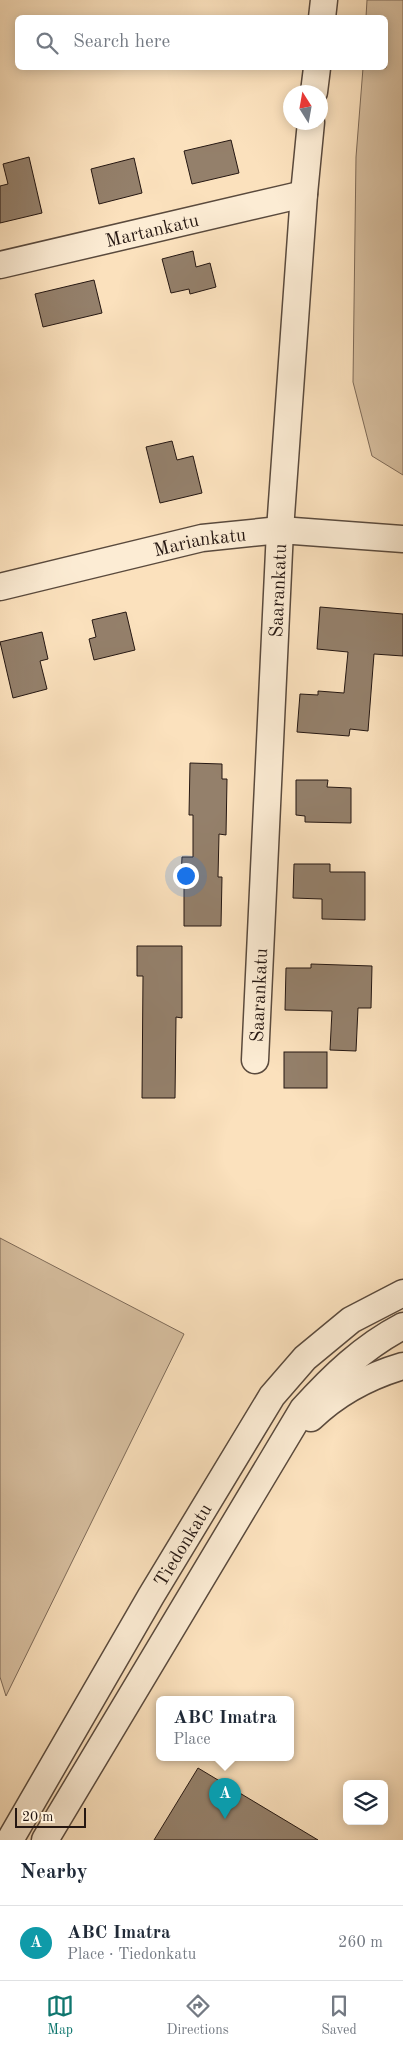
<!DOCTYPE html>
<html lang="en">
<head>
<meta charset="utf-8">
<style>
	:root { --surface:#fff; --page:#f2f2f3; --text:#1f2937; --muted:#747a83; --line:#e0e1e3; --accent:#0f766e }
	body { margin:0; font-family:"Old Standard TT",serif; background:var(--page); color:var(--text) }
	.controls { position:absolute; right:15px; bottom:15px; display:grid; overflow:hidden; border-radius:8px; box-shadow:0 2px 12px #0003 }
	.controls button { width:45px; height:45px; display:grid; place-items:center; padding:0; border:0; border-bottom:1px solid var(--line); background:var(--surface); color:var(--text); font:25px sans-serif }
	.compass { position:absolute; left:283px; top:85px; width:45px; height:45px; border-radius:50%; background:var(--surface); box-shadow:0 2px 12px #0003; rotate:349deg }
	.scale { position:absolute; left:15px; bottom:12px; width:71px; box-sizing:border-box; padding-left:5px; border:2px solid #251712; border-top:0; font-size:14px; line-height:18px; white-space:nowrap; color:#251712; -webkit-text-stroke:4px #fcecd4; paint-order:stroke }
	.you { position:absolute; left:185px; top:875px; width:18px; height:18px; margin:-12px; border:4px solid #fff; border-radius:50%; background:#1a73e8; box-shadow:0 0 0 8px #1a73e833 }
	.badge { display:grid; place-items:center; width:32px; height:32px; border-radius:50%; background:var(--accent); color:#fff; font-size:16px; font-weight:700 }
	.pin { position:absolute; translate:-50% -41px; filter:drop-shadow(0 1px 2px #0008) }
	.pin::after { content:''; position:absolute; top:26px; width:18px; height:15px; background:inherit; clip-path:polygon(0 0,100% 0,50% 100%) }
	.popup { position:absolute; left:156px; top:1696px; width:138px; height:65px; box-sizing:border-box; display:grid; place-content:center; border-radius:8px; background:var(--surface); filter:drop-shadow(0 1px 4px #0005); font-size:16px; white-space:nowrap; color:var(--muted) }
	.popup b { font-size:19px; color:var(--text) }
	.popup::after { content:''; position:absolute; left:50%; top:100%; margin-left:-10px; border:10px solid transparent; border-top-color:var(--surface) }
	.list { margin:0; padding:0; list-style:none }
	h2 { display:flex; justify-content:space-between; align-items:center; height:65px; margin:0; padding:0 20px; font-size:21px }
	h2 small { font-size:16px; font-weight:400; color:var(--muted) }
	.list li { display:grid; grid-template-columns:32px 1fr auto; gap:15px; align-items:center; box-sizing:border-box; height:75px; padding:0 20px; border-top:1px solid var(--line) }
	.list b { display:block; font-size:19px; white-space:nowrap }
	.list p { margin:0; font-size:16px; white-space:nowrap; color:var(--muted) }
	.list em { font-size:16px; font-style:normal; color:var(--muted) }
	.icon { flex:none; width:28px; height:28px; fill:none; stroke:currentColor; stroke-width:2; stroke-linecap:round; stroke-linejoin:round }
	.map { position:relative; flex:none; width:403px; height:1840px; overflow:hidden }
	.search { position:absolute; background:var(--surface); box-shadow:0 2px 12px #0003; left:15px; right:15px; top:15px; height:55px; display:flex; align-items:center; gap:12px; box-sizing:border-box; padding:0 18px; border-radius:8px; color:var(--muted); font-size:19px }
	.sheet { height:140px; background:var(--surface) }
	nav { display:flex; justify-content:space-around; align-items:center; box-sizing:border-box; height:70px; border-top:1px solid var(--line); background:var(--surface); font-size:14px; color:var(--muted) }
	nav a { display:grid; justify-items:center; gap:2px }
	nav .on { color:var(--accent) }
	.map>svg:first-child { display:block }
	.green { fill:#d7bfa0; stroke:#7e6b59 }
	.building { fill:#94806b; stroke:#251712 }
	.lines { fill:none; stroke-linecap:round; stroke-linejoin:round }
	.minor-casing { stroke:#5a4a3d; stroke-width:29 }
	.minor { stroke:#fcecd4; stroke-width:26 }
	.labels { text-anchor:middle; stroke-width:4; stroke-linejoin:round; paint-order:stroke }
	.street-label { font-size:19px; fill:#251712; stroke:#fcecd4 }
</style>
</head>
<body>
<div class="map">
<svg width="403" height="1840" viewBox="0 0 403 1840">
	<rect width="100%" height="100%" fill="#fbe1bd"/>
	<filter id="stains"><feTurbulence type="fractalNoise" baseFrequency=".004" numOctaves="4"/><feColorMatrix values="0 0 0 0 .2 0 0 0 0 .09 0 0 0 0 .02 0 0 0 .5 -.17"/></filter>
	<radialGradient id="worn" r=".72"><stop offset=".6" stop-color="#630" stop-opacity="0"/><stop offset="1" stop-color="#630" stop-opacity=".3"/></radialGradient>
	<g class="green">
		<polygon points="367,0 403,0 403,475 372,456 353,382 356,157 363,68 386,68 386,18 366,17"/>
		<polygon points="0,1238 184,1334 6,1696 0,1677"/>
	</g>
	<g class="building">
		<polygon points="231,140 239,173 192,184 184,151"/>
		<polygon points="29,157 42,213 0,223 0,186 8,184 3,164"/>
		<polygon points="134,158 142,193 99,204 91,169"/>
		<polygon points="193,251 196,267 210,263 216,287 190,294 189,289 171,293 162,259"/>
		<polygon points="94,280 102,313 43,327 35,294"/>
		<polygon points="172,441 177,460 193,456 202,493 160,503 146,447"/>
		<polygon points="320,607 403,614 403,656 374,654 368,731 350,729 349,736 297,732 300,694 318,695 318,691 344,693 348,652 317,649"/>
		<polygon points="126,612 135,650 94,660 89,639 96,637 92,620"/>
		<polygon points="42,632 48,659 40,661 47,689 13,698 0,642"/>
		<polygon points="190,763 222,764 222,779 227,779 226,835 219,834 218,877 222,877 221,926 184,926 184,879 181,879 182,857 193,857 193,815 189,815"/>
		<polygon points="296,780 328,780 327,787 351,788 351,823 305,822 305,816 296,815"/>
		<polygon points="294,864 330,864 330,872 365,872 365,920 322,919 322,899 293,898"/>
		<polygon points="137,946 182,946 182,1018 176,1017 175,1098 142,1098 143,976 137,976"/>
		<polygon points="311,964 372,966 371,1008 358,1008 356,1051 330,1050 332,1011 285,1010 286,968 311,968"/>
		<rect x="284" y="1052" width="43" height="36"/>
		<polygon points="198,1768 318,1840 154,1840"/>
	</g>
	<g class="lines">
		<defs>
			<g id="minor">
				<polyline points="322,18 324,0"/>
				<polyline points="314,92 317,68"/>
				<path id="s1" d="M0 265 304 194"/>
				<path id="s2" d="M0 587 202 538 280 530 403 539"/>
				<path id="s3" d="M255 1060 280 530 304 194 311 122"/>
				<path d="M311 1418C337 1393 369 1376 403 1366"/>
				<path id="s4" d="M10 1840 151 1596 272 1396 305 1358 351 1320 403 1293"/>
				<path d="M45 1840 303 1409C333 1376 363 1347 403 1326"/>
			</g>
		</defs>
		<use href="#minor" class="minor-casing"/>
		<use href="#minor" class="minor"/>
	</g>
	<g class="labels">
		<g class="street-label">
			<text dy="7" stroke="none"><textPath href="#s1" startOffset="156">Martankatu</textPath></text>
			<text dy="7" stroke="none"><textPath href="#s2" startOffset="205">Mariankatu</textPath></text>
			<text dy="7" stroke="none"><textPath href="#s3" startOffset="470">Saarankatu</textPath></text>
			<text dy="7" stroke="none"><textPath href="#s3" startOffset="65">Saarankatu</textPath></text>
			<text dy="7" stroke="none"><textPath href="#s4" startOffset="342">Tiedonkatu</textPath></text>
		</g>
	</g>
	<rect width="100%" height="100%" filter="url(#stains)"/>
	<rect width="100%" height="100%" fill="url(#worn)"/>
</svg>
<div class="controls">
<button><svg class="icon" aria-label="layers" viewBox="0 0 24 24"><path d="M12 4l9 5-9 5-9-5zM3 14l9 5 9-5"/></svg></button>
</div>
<svg class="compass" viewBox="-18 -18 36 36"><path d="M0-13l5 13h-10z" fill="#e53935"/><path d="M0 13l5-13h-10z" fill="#747a83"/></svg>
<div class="scale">20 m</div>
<div class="you"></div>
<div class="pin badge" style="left:225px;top:1819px;background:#0f9aa8">A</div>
<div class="popup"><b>ABC Imatra</b>Place</div>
<div class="search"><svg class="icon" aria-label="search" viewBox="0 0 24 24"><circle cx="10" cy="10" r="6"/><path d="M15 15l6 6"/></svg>Search here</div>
</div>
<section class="sheet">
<h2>Nearby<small></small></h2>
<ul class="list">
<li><span class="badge" style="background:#0f9aa8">A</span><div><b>ABC Imatra</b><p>Place · Tiedonkatu</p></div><em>260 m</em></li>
</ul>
</section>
<nav>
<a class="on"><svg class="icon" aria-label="map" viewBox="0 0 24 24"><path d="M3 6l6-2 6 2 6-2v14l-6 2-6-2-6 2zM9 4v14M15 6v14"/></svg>Map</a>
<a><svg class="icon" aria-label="directions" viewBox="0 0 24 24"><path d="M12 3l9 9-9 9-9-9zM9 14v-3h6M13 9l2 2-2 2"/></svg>Directions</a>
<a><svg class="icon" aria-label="saved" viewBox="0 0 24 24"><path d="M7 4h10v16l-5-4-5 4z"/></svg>Saved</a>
</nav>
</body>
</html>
